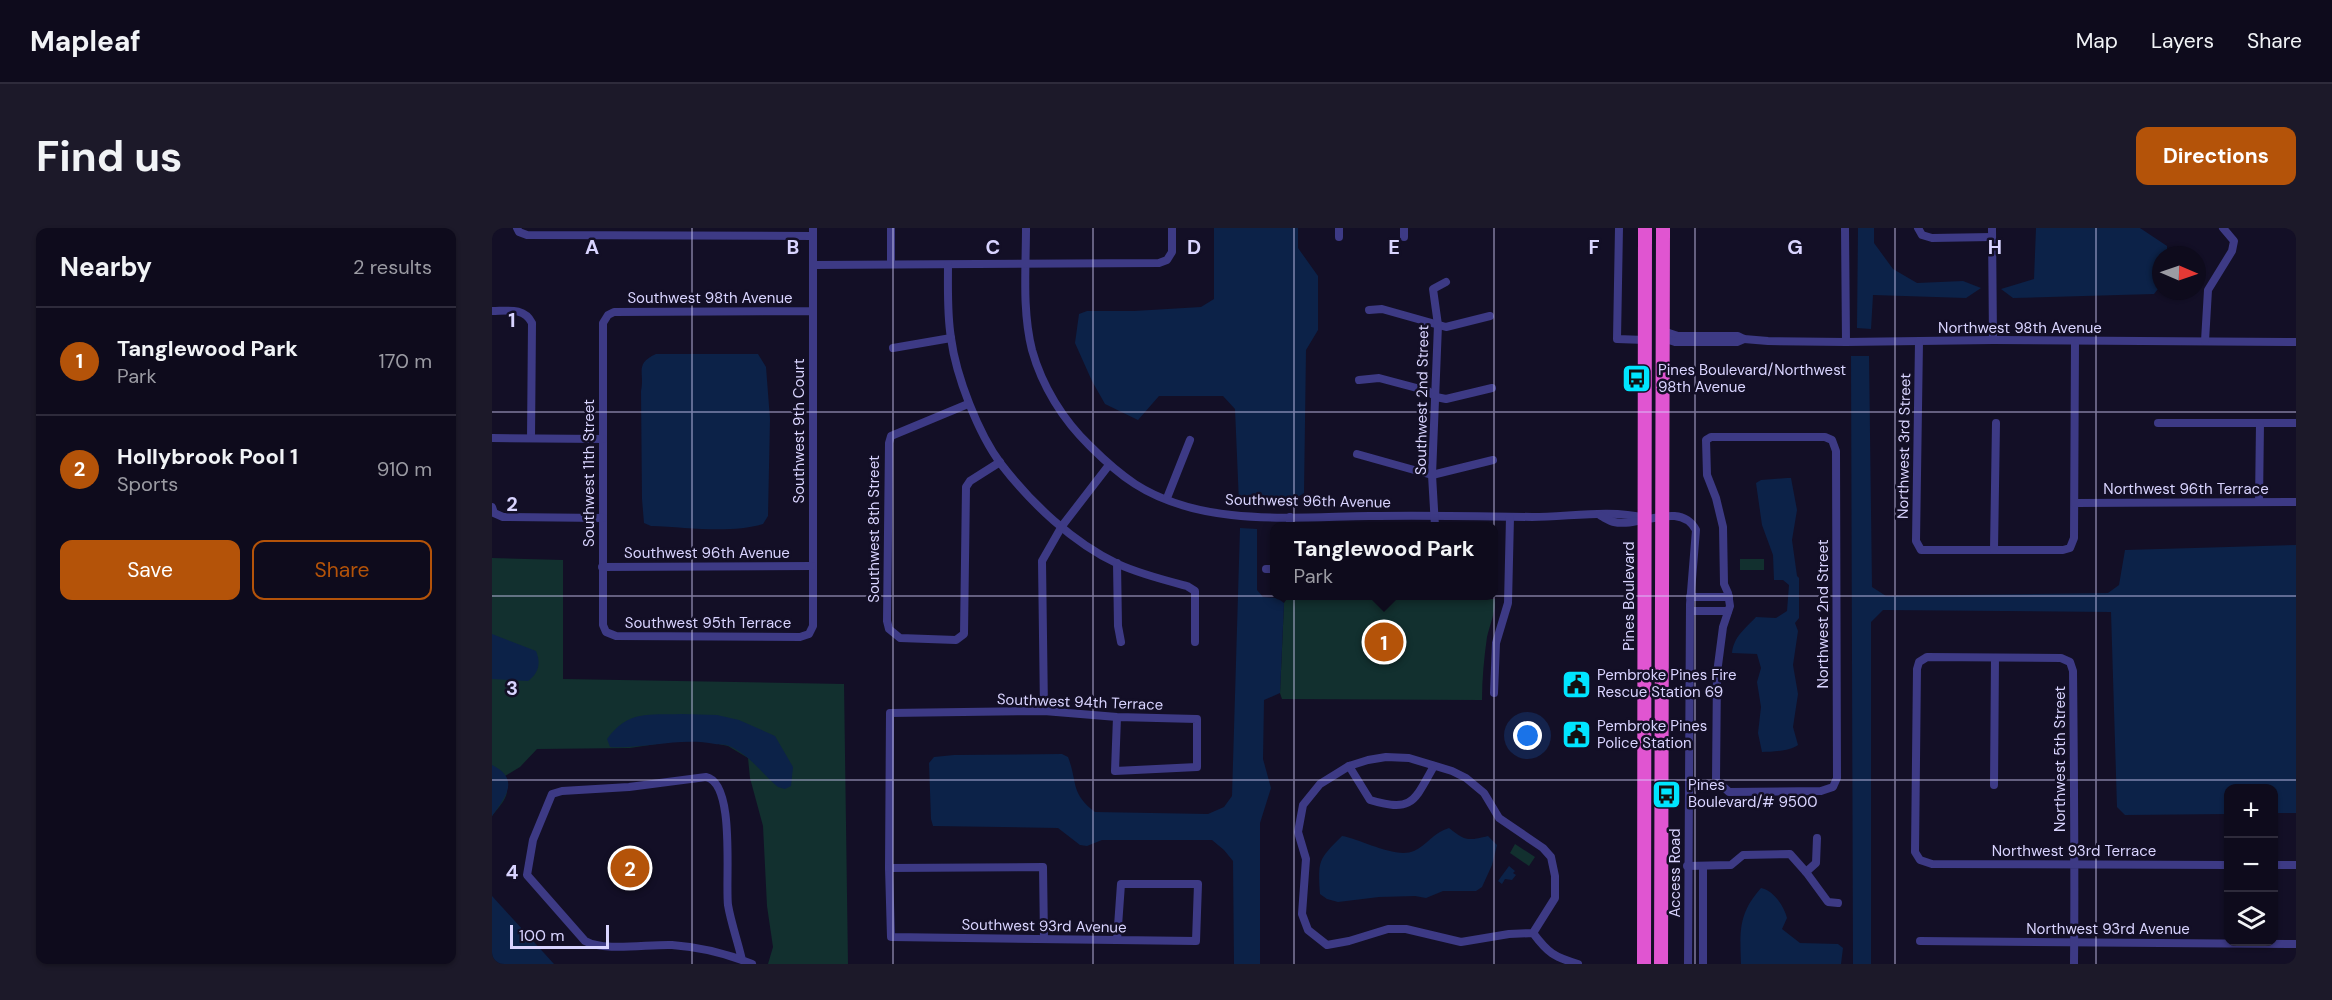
<!DOCTYPE html>
<html lang="en">
<head>
<meta charset="utf-8">
<style>
	:root { --surface:#0e0b1c; --page:#1c1929; --text:#f1f3f6; --muted:#9b9ba3; --line:#2e2b3b; --accent:#b45309 }
	body { margin:0; font-family:"DM Sans",sans-serif; background:var(--page); color:var(--text) }
	.controls { position:absolute; right:18px; bottom:18px; display:grid; overflow:hidden; border-radius:12px; box-shadow:0 2px 4px #0004 }
	.controls button { width:54px; height:54px; display:grid; place-items:center; padding:0; border:0; border-bottom:2px solid var(--line); background:var(--surface); color:var(--text); font:30px sans-serif }
	.compass { position:absolute; left:1660px; top:18px; width:54px; height:54px; border-radius:50%; background:var(--surface); box-shadow:0 2px 4px #0004; rotate:92deg }
	.scale { position:absolute; left:18px; bottom:15px; width:99px; box-sizing:border-box; padding-left:6px; border:3px solid #d9d4ff; border-top:0; font-size:16px; line-height:21px; white-space:nowrap; color:#d9d4ff; -webkit-text-stroke:4px #130f26; paint-order:stroke }
	.you { position:absolute; left:1036px; top:508px; width:21px; height:21px; margin:-15px; border:4px solid #fff; border-radius:50%; background:#1a73e8; box-shadow:0 0 0 9px #1a73e833 }
	.badge { display:grid; place-items:center; width:39px; height:39px; border-radius:50%; background:var(--accent); color:#fff; font-size:20px; font-weight:700 }
	.pin { position:absolute; translate:-50% -50%; border:3px solid #fff; box-shadow:0 2px 6px #0006 }
	.popup { position:absolute; left:778px; top:294px; width:228px; height:78px; box-sizing:border-box; display:grid; place-content:center; border-radius:12px; background:var(--surface); filter:drop-shadow(0 2px 4px #0005); font-size:20px; white-space:nowrap; color:var(--muted) }
	.popup b { font-size:22px; color:var(--text) }
	.popup::after { content:''; position:absolute; left:50%; top:100%; margin-left:-12px; border:12px solid transparent; border-top-color:var(--surface) }
	.list { margin:0; padding:0; list-style:none }
	h2 { display:flex; justify-content:space-between; align-items:center; height:78px; margin:0; padding:0 24px; font-size:26px }
	h2 small { font-size:20px; font-weight:400; color:var(--muted) }
	.list li { display:grid; grid-template-columns:39px 1fr auto; gap:18px; align-items:center; box-sizing:border-box; height:108px; padding:0 24px; border-top:2px solid var(--line) }
	.list b { display:block; font-size:22px; white-space:nowrap }
	.list p { margin:0; font-size:20px; white-space:nowrap; color:var(--muted) }
	.list em { font-size:20px; font-style:normal; color:var(--muted) }
	.actions { display:flex; gap:12px; padding:18px 24px }
	.actions a { flex:1; padding:14px 0; border:2px solid var(--accent); border-radius:12px; text-align:center; font-size:21px; color:var(--accent) }
	.actions .main { background:var(--accent); color:#fff }
	.icon { flex:none; width:33px; height:33px; fill:none; stroke:currentColor; stroke-width:2; stroke-linecap:round; stroke-linejoin:round }
	.map { position:relative; flex:none; width:1804px; height:736px; overflow:hidden; border-radius:12px }
	header { display:flex; align-items:center; gap:36px; box-sizing:border-box; height:84px; padding:0 30px; background:var(--surface); border-bottom:2px solid var(--line) }
	header strong { font-size:28px }
	nav { display:flex; gap:33px; margin-inline-start:auto; font-size:21px }
	.intro { display:flex; align-items:center; justify-content:space-between; box-sizing:border-box; height:144px; padding:0 36px }
	h1 { margin:0; font-size:42px }
	.button { padding:15px 27px; border-radius:12px; background:var(--accent); color:#fff; font-size:21px; font-weight:700 }
	main { display:flex; gap:36px; padding:0 36px }
	aside { flex:1; background:var(--surface); border-radius:12px; box-shadow:0 2px 4px #0004 }
	.map>svg:first-child { display:block }
	.green { fill:#12302f }
	.water { fill:#0c2248 }
	.lines { fill:none; stroke-linecap:round; stroke-linejoin:round }
	.minor { stroke:#3d3a85; stroke-width:8 }
	.trunk { stroke:#e055d1; stroke-width:14 }
	.grid { fill:none; stroke:#d9d4ff; stroke-width:1.5; stroke-opacity:0.55 }
	.labels { text-anchor:middle; stroke-width:5; stroke-linejoin:round; paint-order:stroke }
	.street-label { font-size:15px; fill:#d9d4ff; stroke:#130f26 }
	.poi-label { font-size:15px; fill:#d9d4ff; stroke:#130f26; text-anchor:start }
	.grid-label { font-size:20px; text-anchor:middle; font-weight:bold; fill:#d9d4ff; stroke:#130f26; stroke-width:5; stroke-linejoin:round; paint-order:stroke }
</style>
</head>
<body>
<header>
<strong>Mapleaf</strong>
<nav><a>Map</a><a>Layers</a><a>Share</a></nav>
</header>
<div class="intro"><h1>Find us</h1><a class="button">Directions</a></div>
<main>
<aside>
<h2>Nearby<small>2 results</small></h2>
<ul class="list">
<li><span class="badge">1</span><div><b>Tanglewood Park</b><p>Park</p></div><em>170 m</em></li>
<li><span class="badge">2</span><div><b>Hollybrook Pool 1</b><p>Sports</p></div><em>910 m</em></li>
</ul>
<div class="actions"><a class="main">Save</a><a>Share</a></div>
</aside>
<div class="map">
<svg width="1804" height="736" viewBox="0 0 1804 736">
	<rect width="100%" height="100%" fill="#130f26"/>
	<g class="green">
		<path d="M0 330 71 332V451L352 456 356 736H276L281 719 275 678 271 598 258 550 256 530 236 518 212 513H184L138 520 45 521 28 539 13 548C19 568 12 572 0 588Z"/>
		<rect x="1248" y="331" width="24" height="11"/>
		<path d="M797 368 1003 371C1004 383 998 396 995 409 992 430 990 451 990 472L790 471 788 465 792 375Z"/>
		<polygon points="1023,616 1043,629 1037,638 1018,625"/>
	</g>
	<g class="water">
		<path d="M722 0H806V20L826 48V102L814 122 812 265C793 278 769 277 747 275L743 181 731 168H667L646 192 613 176 600 153 583 115 587 86 595 83H642L709 79 722 71Z"/>
		<polygon points="1366,0 1382,0 1382,15 1401,41 1425,55 1471,53 1489,60 1474,70 1381,67 1379,101 1365,100"/>
		<polygon points="1544,0 1648,0 1675,18 1675,27 1669,27 1669,57 1662,66 1521,70 1509,61 1542,51"/>
		<path d="M164 126H266L274 139 278 191 276 288 271 296C237 306 195 299 159 298L152 295 150 271 149 163C153 144 142 136 164 126Z"/>
		<polygon points="1359,128 1377,128 1380,359 1394,368 1616,365 1627,357 1633,322 1804,317 1804,585 1782,585 1782,560 1736,560 1736,586 1633,587 1625,579 1619,384 1391,382 1379,394 1379,736 1361,736"/>
		<path d="M1295 250H1299L1305 282 1300 312 1305 348 1307 350V390L1303 395 1306 403 1301 437 1306 466 1301 499 1306 517C1298 523 1280 524 1270 524L1266 505 1269 479 1265 454 1269 440 1265 426 1240 425C1242 408 1253 401 1264 389L1284 390 1295 383 1297 357 1291 352H1282L1281 327 1270 297 1264 255 1269 252Z"/>
		<path d="M748 300 765 301V362L771 369 785 370 792 375 788 465 772 472 771 531 779 560 768 595V736H742L741 633 732 622 720 612H610L595 618 588 617 566 600 441 598 439 591 437 535 442 529 462 527 570 526 576 529C586 555 578 565 603 584L716 586 732 579 740 568Z"/>
		<path d="M0 406 44 423C49 435 47 445 36 453L0 451Z"/>
		<path d="M189 486 225 487 247 492 283 508 301 539 299 558 293 561 286 559C270 546 257 526 237 518 233 516 228 517 223 516 188 509 154 521 118 519L115 511C136 482 157 487 189 486Z"/>
		<path d="M0 537C29 551 13 570 0 588Z"/>
		<path d="M957 600C973 613 976 613 996 608L1005 617 1000 637 990 659 984 663H951L934 670 923 668 887 669 846 674 835 671 828 666C826 632 826 632 850 608 869 611 903 631 922 623 935 617 942 604 957 600Z"/>
		<polygon points="1017,638 1023,643 1021,645 1024,647 1020,652 1013,651 1010,656 1006,653"/>
		<path d="M1269 660C1281 662 1292 678 1295 690L1290 701 1308 715 1346 716 1351 720 1349 736H1249C1248 703 1246 686 1269 660Z"/>
		<polygon points="0,668 62,736 0,736"/>
	</g>
	<g class="lines">
		<g class="minor">
			<polyline points="25,0 27,4 35,7 321,8"/>
			<path d="M534 0C534 40 530 82 540 122 550 158 571 192 598 218 612 232 626 245 643 256 710 299 801 289 877 288 932 287 986 288 1040 289 1077 289 1117 281 1153 290"/>
			<polyline points="1127,0 1125,111 1153,112"/>
			<polyline points="1353,0 1354,114"/>
			<polyline points="1426,0 1430,7 1440,10 1500,9"/>
			<polyline points="1500,0 1501,112"/>
			<polyline points="847,9 847,0"/>
			<polyline points="912,9 912,0"/>
			<polyline points="399,36 399,0"/>
			<polyline points="322,37 667,35 675,32 680,24 680,0"/>
			<path d="M456 37C456 61 455 86 459 110 464 148 486 205 509 236 539 275 581 315 626 336 648 346 672 352 695 358L703 363V414"/>
			<polyline points="877,82 890,81 954,99 998,88"/>
			<path d="M0 83C15 83 32 79 40 95L39 210"/>
			<polyline points="321,83 122,84 116,87 111,95 111,397 114,404 124,408 308,409 317,406 321,398 321,0"/>
			<polyline points="1171,103 1186,108 1246,108 1252,111 1276,113 1354,114 1501,112 1804,114"/>
			<polyline points="1171,110 1183,114 1245,114 1252,111"/>
			<polyline points="1713,113 1716,62 1740,23 1742,13 1731,0"/>
			<polyline points="1427,114 1424,313 1429,322 1571,322 1578,320 1582,310 1583,114"/>
			<polyline points="401,120 459,110"/>
			<polyline points="867,152 887,150 936,163 944,169 954,171 1000,160"/>
			<polyline points="476,176 399,208 397,215 395,393 397,401 408,410 464,412 472,406 474,259 478,253 508,234"/>
			<polyline points="1666,195 1804,195"/>
			<polygon points="1219,209 1333,209 1340,212 1344,223 1345,550 1341,559 1329,563 1237,564 1224,552 1225,445 1231,399 1238,378 1236,365 1232,356 1231,299 1224,270 1215,247 1214,212"/>
			<polyline points="0,210 111,211"/>
			<polyline points="865,226 940,247 1001,232"/>
			<polyline points="675,270 698,212"/>
			<polyline points="1767,274 1768,195"/>
			<polyline points="1583,275 1804,274"/>
			<polyline points="0,279 2,285 11,289 111,290"/>
			<path d="M1109 288C1113 290 1118 293 1122 294 1147 300 1188 272 1204 302L1198 376 1196 736"/>
			<polyline points="798,298 798,289"/>
			<polyline points="943,298 940,247 946,97 941,61 954,54"/>
			<polyline points="1502,322 1504,195"/>
			<polyline points="625,335 626,398 629,414"/>
			<polyline points="110,339 320,338"/>
			<polyline points="774,341 782,341"/>
			<polyline points="1198,369 1237,369"/>
			<polyline points="1198,383 1236,383"/>
			<polyline points="1002,465 1004,415 1016,375 1018,289"/>
			<polyline points="552,483 550,333 570,298 617,237"/>
			<polyline points="625,489 623,543 705,539 705,491 625,489 552,483 398,485 397,640 399,709 704,713 706,656 629,656 625,712"/>
			<path d="M857 538 878 572C921 585 922 573 942 538"/>
			<polyline points="1502,557 1503,430"/>
			<polyline points="1782,637 1804,637"/>
			<polyline points="1195,638 1239,637 1251,627 1298,626 1314,644 1336,674 1346,675"/>
			<polyline points="1211,638 1211,736"/>
			<polyline points="397,640 551,639 552,711"/>
			<polyline points="1314,644 1324,635 1325,610"/>
			<path d="M1041 705 1063 670V648L1059 629 1051 620 1007 590 992 565 974 550 960 543 917 530 894 529 876 532 857 538 828 556 811 577 806 604 814 631 810 686 816 702 835 717 857 713 896 701H914L969 714 1017 706 1041 705C1056 725 1062 729 1086 736"/>
			<polyline points="1428,713 1804,716"/>
			<path d="M250 732C246 714 239 695 236 677 233 653 244 555 214 549L137 559 70 563 60 566 41 612 35 647 93 713C112 724 156 716 180 717 208 719 234 725 260 736"/>
			<path d="M1582 736C1583 638 1582 541 1581 443L1578 434 1569 430 1435 429 1427 434 1425 441 1423 624 1428 632 1440 636 1736 637"/>
		</g>
		<g class="trunk">
			<polyline points="1152,736 1153,0"/>
			<polyline points="1169,736 1171,0"/>
		</g>
	</g>
	<path class="grid" d="M200 0V736M401 0V736M601 0V736M802 0V736M1002 0V736M1203 0V736M1403 0V736M1604 0V736M0 184H1804M0 368H1804M0 552H1804"/>
	<defs>
		<symbol id="bus-square" viewBox="-11 -11 22 22"><rect x="-9" y="-9" width="18" height="18" rx="4" fill="#00e5ff" stroke="#130f26"/><path d="M-5-6H5V4H4V6H2V4H-2V6H-4V4H-5ZM-3.5-4V0h7V-4ZM-3.5 1.2v1.5H-2V1.2ZM2 1.2v1.5H3.5V1.2Z" fill="#111"/></symbol>
		<symbol id="civic-square" viewBox="-11 -11 22 22"><rect x="-9" y="-9" width="18" height="18" rx="4" fill="#00e5ff" stroke="#130f26"/><path d="M-.6-6.5H3V-4.5H.6V-3L4-1V1h2V6H-6V1h2V-1L-.6-3ZM-1.2 2.5V6h2.4V2.5Z" fill="#111"/></symbol>
	</defs>
	<g fill-rule="evenodd">
		<use href="#bus-square" x="1128" y="134" width="33" height="33"/>
		<use href="#civic-square" x="1068" y="440" width="33" height="33"/>
		<use href="#civic-square" x="1068" y="490" width="33" height="33"/>
		<use href="#bus-square" x="1158" y="550" width="33" height="33"/>
	</g>
	<g class="labels">
		<g class="street-label">
			<text x="218" y="75">Southwest 98th Avenue</text>
			<text x="1528" y="105">Northwest 98th Avenue</text>
			<text transform="translate(930 172) rotate(-89)" y="5">Southwest 2nd Street</text>
			<text transform="translate(307 203) rotate(-90)" y="5">Southwest 9th Court</text>
			<text transform="translate(1412 218) rotate(-89)" y="5">Northwest 3rd Street</text>
			<text transform="translate(97 245) rotate(-90)" y="5">Southwest 11th Street</text>
			<text x="1694" y="266">Northwest 96th Terrace</text>
			<text transform="translate(816 273) rotate(1)" y="5">Southwest 96th Avenue</text>
			<text transform="translate(382 301) rotate(-90)" y="5">Southwest 8th Street</text>
			<text x="215" y="330">Southwest 96th Avenue</text>
			<text transform="translate(1137 368) rotate(-90)" y="5">Pines Boulevard</text>
			<text transform="translate(1331 386) rotate(-90)" y="5">Northwest 2nd Street</text>
			<text x="216" y="400">Southwest 95th Terrace</text>
			<text transform="translate(588 474) rotate(2)" y="5">Southwest 94th Terrace</text>
			<text transform="translate(1568 531) rotate(-90)" y="5">Northwest 5th Street</text>
			<text x="1582" y="628">Northwest 93rd Terrace</text>
			<text transform="translate(1183 645) rotate(-90)" y="5">Access Road</text>
			<text transform="translate(552 698) rotate(1)" y="5">Southwest 93rd Avenue</text>
			<text x="1616" y="706">Northwest 93rd Avenue</text>
		</g>
		<g class="poi-label">
			<text x="1166" y="147">Pines Boulevard/Northwest<tspan x="1166" dy="17">98th Avenue</tspan></text>
			<text x="1105" y="452">Pembroke Pines Fire<tspan x="1105" dy="17">Rescue Station 69</tspan></text>
			<text x="1105" y="503">Pembroke Pines<tspan x="1105" dy="17">Police Station</tspan></text>
			<text x="1196" y="562">Pines<tspan x="1196" dy="17">Boulevard/# 9500</tspan></text>
		</g>
	</g>
	<g class="grid-label">
		<text x="100" y="26">A</text>
		<text x="301" y="26">B</text>
		<text x="501" y="26">C</text>
		<text x="702" y="26">D</text>
		<text x="902" y="26">E</text>
		<text x="1102" y="26">F</text>
		<text x="1303" y="26">G</text>
		<text x="1503" y="26">H</text>
		<text x="20" y="99">1</text>
		<text x="20" y="283">2</text>
		<text x="20" y="467">3</text>
		<text x="20" y="651">4</text>
	</g>
</svg>
<div class="controls">
<button>+</button>
<button>−</button>
<button><svg class="icon" aria-label="layers" viewBox="0 0 24 24"><path d="M12 4l9 5-9 5-9-5zM3 14l9 5 9-5"/></svg></button>
</div>
<svg class="compass" viewBox="-18 -18 36 36"><path d="M0-13l5 13h-10z" fill="#e53935"/><path d="M0 13l5-13h-10z" fill="#9b9ba3"/></svg>
<div class="scale">100 m</div>
<div class="you"></div>
<div class="pin badge" style="left:892px;top:414px">1</div>
<div class="popup"><b>Tanglewood Park</b>Park</div>
<div class="pin badge" style="left:138px;top:640px">2</div>
</div>
</main>
</body>
</html>
